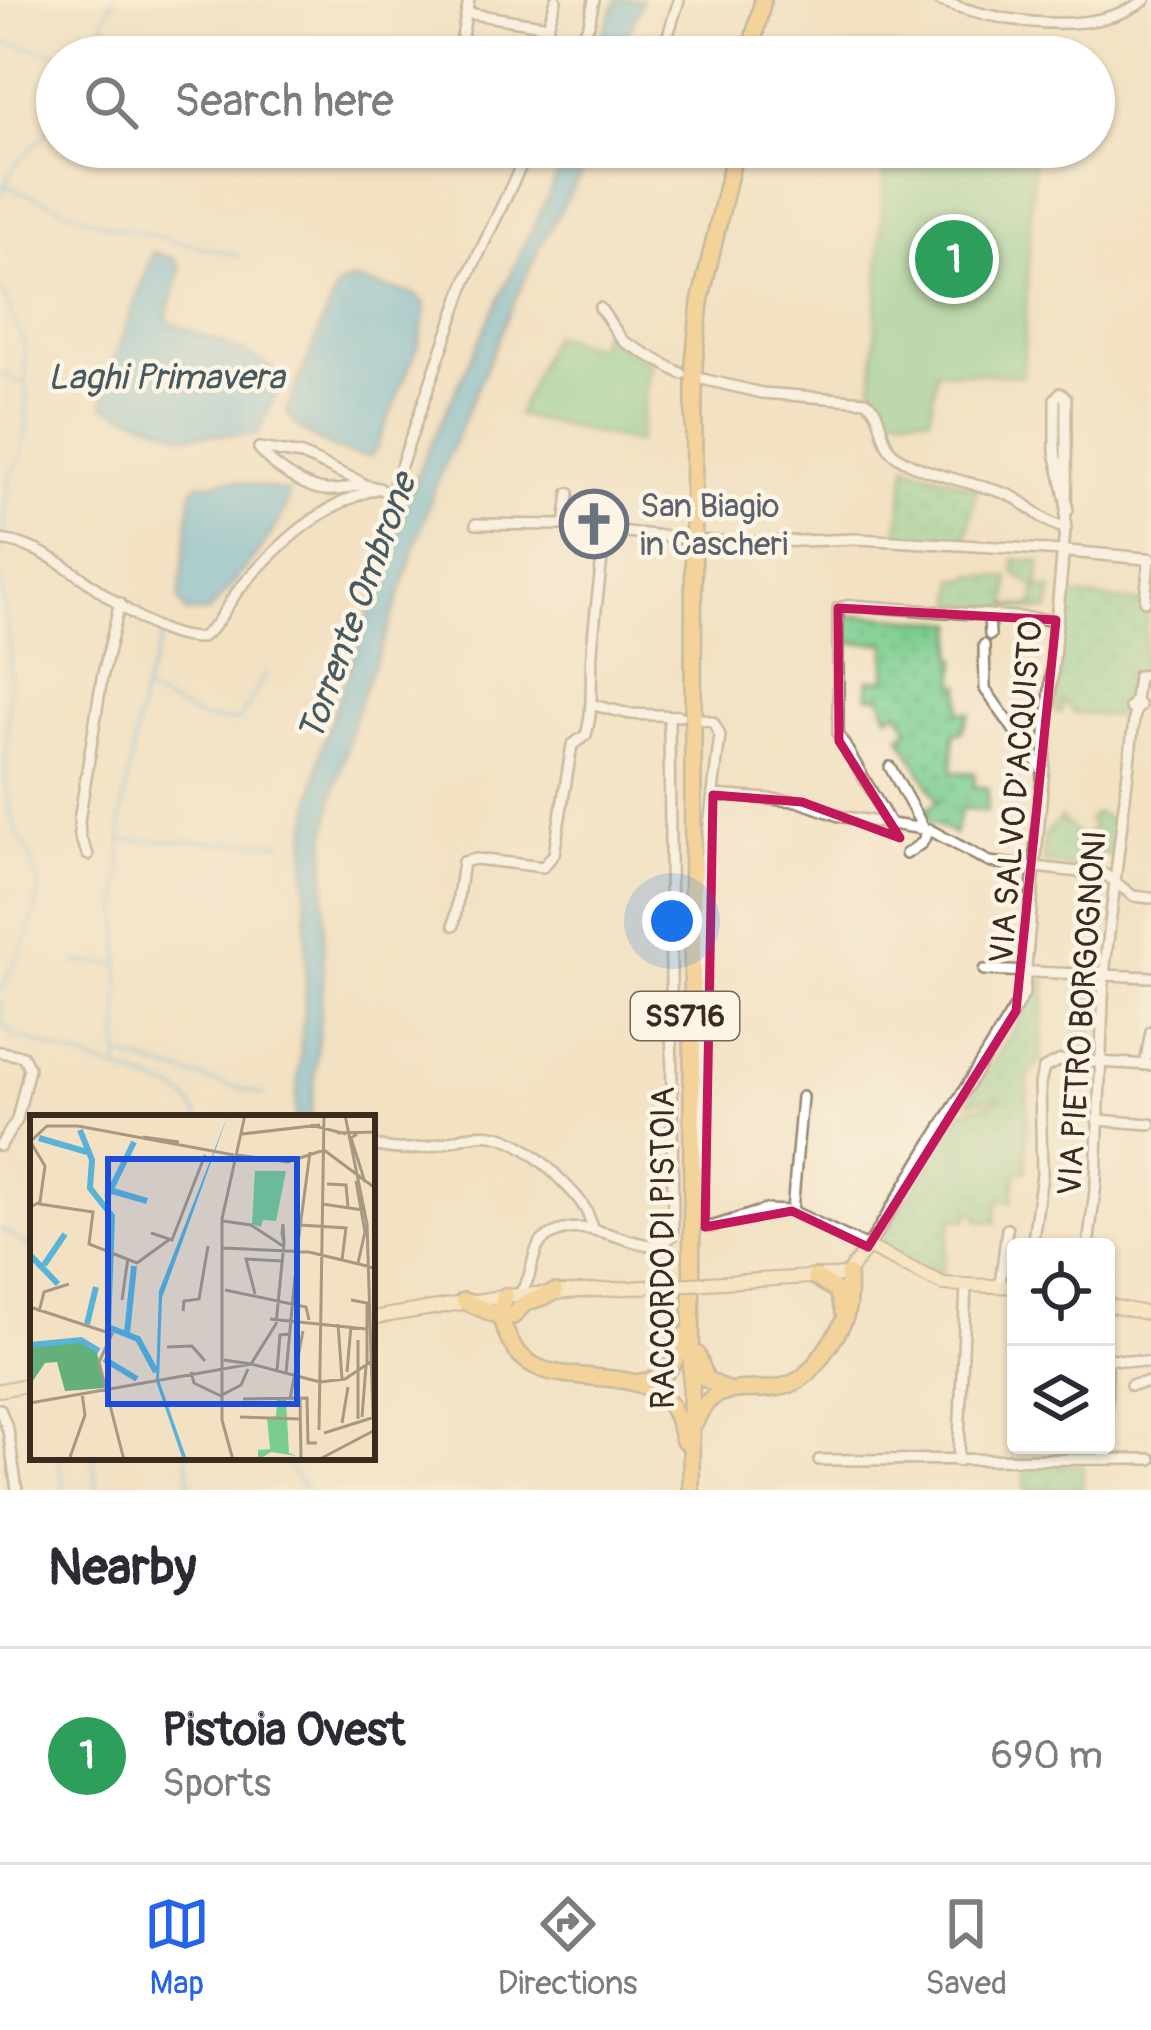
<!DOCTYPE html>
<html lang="en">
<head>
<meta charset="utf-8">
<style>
	:root { --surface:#fff; --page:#f7f7f7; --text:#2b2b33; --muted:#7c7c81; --line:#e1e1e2; --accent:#2563eb }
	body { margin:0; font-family:Pangolin,sans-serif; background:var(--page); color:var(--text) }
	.controls { position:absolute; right:36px; bottom:36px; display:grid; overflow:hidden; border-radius:12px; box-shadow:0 3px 9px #0004 }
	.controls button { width:108px; height:108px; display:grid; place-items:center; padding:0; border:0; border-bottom:3px solid var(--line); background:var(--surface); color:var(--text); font:60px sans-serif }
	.you { position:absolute; left:672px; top:921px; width:42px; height:42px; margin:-30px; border:9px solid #fff; border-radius:50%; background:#1a73e8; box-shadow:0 0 0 18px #1a73e833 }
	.badge { display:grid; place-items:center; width:78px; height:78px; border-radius:50%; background:var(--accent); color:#fff; font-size:39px; font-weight:700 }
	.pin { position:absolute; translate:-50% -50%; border:6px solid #fff; box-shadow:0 3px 12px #0006 }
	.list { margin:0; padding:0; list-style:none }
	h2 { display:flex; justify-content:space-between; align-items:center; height:156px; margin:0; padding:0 48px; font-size:51px }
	h2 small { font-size:39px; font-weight:400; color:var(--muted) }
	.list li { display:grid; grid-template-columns:78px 1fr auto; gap:36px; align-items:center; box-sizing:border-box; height:216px; padding:0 48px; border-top:3px solid var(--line) }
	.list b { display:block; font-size:45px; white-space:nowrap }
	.list p { margin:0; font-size:39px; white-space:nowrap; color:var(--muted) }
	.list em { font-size:39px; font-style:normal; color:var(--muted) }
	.icon { flex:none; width:66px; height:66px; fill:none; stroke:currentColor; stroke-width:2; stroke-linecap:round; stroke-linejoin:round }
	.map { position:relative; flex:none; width:1151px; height:1490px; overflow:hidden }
	.search { position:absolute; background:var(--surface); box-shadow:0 3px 9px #0004; left:36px; right:36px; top:36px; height:132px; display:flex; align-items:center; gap:30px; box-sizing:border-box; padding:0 42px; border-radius:66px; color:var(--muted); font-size:45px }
	.sheet { height:372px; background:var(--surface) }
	nav { display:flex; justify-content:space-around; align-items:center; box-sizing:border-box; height:168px; border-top:3px solid var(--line); background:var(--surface); font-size:33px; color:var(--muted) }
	nav a { display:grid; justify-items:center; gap:6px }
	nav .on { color:var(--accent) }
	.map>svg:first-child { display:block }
	.grass { fill:url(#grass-dots); stroke:#5a7c57; stroke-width:3 }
	.garden { fill:#7acd90; stroke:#5a7c57; stroke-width:3 }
	.water { fill:#59b3d7; stroke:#4a6e7a; stroke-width:3 }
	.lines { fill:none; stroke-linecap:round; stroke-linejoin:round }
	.stream { stroke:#59b3d7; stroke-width:3 }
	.minor-casing { stroke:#968670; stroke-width:14 }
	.tertiary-casing { stroke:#968670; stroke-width:15 }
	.secondary-casing { stroke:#968670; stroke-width:16 }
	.trunk-casing { stroke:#968670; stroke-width:20 }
	.minor { stroke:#fff; stroke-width:9 }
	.tertiary { stroke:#fff; stroke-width:10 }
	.secondary { stroke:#fbe6c4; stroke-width:12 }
	.trunk { stroke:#f5c16b; stroke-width:15 }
	.secondary-bridge-casing { stroke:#968670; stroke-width:16; stroke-linecap:butt }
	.secondary-bridge { stroke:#fbe6c4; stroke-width:12 }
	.marked { fill:none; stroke:#c2185b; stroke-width:9; stroke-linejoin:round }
	.labels { text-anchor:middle; stroke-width:9; stroke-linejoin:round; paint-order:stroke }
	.shield { fill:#fcf5e5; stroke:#75675a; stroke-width:3 }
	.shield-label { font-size:30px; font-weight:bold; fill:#3b2a1e }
	.worship-label { font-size:33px; fill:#5b616d; stroke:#fcf5e5; text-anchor:start }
	.street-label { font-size:33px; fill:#3b2a1e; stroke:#fcf5e5 }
	.water-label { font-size:36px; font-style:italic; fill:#465a5f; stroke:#fcf5e5 }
	.inset-river { fill:none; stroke:#59b3d7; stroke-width:6 }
	.inset-road { fill:none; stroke:#a99881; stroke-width:3 }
	.view { fill:#1d4ed8; fill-opacity:0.15; stroke:#1d4ed8; stroke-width:6 }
	.inset-edge { fill:none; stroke:#3b2a1e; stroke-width:6 }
</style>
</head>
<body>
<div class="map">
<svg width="1151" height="1490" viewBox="0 0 1151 1490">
	<defs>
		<pattern id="grass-dots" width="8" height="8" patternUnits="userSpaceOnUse" patternTransform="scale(3)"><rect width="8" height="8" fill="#7acd90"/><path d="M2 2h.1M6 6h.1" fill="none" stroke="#6ab07c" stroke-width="1.8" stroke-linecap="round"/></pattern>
	</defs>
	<rect width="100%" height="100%" fill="#fcf5e5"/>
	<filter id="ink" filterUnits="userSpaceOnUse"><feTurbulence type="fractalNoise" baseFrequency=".00833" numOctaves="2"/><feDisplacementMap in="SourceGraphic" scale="24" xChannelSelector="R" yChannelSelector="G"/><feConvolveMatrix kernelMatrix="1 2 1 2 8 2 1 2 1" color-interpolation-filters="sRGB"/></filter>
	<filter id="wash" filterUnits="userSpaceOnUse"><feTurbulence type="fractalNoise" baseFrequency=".004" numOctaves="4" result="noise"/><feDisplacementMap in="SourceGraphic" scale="48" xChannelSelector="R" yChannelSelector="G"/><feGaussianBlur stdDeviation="2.7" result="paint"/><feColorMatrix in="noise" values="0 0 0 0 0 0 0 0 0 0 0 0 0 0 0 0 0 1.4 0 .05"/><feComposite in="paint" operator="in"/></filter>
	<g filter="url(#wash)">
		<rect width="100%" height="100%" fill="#f2e1c3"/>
		<g class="grass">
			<polygon points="907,465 977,487 966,541 897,536"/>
			<polygon points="1014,560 1040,561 1039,588 1052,589 1049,611 955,604 956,578 971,579 972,575 1009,578 1008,605 1034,606 1036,588 1015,574"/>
			<polygon points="1065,595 1148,603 1142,672 1128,672 1124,717 1074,713 1063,701 1061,713 1055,712"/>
			<polygon points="862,615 956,623 953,657 957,658 955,684 961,685 959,712 970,713 961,732 954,733 952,772 974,773 974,787 988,788 987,811 962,808 954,834 930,822 923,811 938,801 900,736 909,729 898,711 888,716 881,696 868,696 868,680 886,680 886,643 844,643 844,622 851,616"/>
			<polygon points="1096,813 1118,823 1115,855 1084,851 1078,868 1043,863 1044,836 1061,818 1081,839 1093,828 1088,820"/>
			<polygon points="1034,978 1046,979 1041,1059 1028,1078 1026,1171 1017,1171 1012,1202 998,1201 995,1223 978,1221 978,1214 969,1212 967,1220 952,1218 941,1276 882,1249 881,1242 926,1168 933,1169 929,1165 960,1112 998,1100 997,1096 968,1102 1021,1017"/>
			<polygon points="1078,980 1094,981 1094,1055 1075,1054"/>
			<polygon points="1025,1465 1083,1465 1082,1490 1024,1490"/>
		</g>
		<g class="garden">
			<polygon points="886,147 1034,147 1023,376 937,371 930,416 886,414 884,398 872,397"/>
			<polygon points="605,324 621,344 650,363 638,443 517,415 552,335 597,347"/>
		</g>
		<g class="water">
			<polygon points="617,0 642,0 619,57 599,57 603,32"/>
			<polygon points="571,147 596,147 540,246 514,302 433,492 388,630 359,702 333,798 326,842 323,985 311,1118 295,1118 306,986 306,836 322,746 421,464"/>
			<path d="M153 252 175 259 181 270 166 317 169 321C198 336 265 353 282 380L258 435H184L104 406 105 385Z"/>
			<path d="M351 280 413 294 424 302 426 309 419 343 375 451 370 456C341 456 301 437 286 412L337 287Z"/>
			<path d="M230 480 288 492C288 526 231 584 209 612L186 613 179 600 192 491 199 484Z"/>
		</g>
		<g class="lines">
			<g class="stream">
				<polyline points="0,41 73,57"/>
				<polyline points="0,54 3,43"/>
				<path d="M95 57C108 35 97 21 114 0"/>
				<polyline points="5,185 104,224 240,256"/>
				<polyline points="0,197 14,166 57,122"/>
				<polyline points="0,286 25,346 27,427 23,452 9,478 0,559"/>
				<polyline points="0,373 25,384"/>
				<path d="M0 574C1 602 9 629 10 656 12 705 2 754 8 804 12 835 38 855 38 889 37 929 17 958 0 991"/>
				<polyline points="145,692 202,719 239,721 266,673"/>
				<polyline points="121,840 283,843"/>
				<polyline points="76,963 118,964"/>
				<polyline points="0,999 3,1023 13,1035 177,1091 191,1103 199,1118"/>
				<polyline points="121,1056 264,1095"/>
				<polyline points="119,1071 121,819 143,692 163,635"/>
				<polyline points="0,1229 33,1249"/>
				<polyline points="59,1457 64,1490"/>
				<polyline points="93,1457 97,1490"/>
				<polyline points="187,1457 191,1490"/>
				<polyline points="280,1457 306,1490"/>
			</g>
		</g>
	</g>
	<g filter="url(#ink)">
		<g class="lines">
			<defs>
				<g id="minor">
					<path d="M938 0C997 22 1090 39 1145 0"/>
					<polyline points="467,13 548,26 556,0"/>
					<polyline points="458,57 469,0"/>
					<polyline points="572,57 589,24 594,0"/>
					<polyline points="666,57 668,35 679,0"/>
					<polyline points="600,308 623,341 682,374"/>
					<path d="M698 378 762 393 866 401C884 413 878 435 891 451 911 473 980 483 1009 495 1031 504 1042 524 1066 528"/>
					<path d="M259 448C270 465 304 488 325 490 358 493 351 474 391 494L466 281 530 147"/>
					<polyline points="259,448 302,455 361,482"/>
					<polyline points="476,524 565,525 680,538"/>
					<polyline points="565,525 569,493"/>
					<path d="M0 540C73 547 130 638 200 638 220 626 226 604 241 587 281 542 320 505 379 488"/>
					<path d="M697 540 741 543 858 539 1063 551C1069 499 1065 450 1066 398L1060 393 1055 399V452L1068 510"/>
					<polyline points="1145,601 1149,559"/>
					<polyline points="989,615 990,635"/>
					<polyline points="984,645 985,689 1043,771"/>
					<polyline points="1135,701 1138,676 1151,675"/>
					<polygon points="1135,701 1140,706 1135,712 1130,707"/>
					<polyline points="593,705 630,714 680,716"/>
					<polyline points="697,718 713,722 720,735 705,859 702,1224 711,1227 765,1210 792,1211 868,1247"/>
					<polyline points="890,767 924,829"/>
					<polyline points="713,795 797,801 839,816 930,830 989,862 1106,875 1133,896 1151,898"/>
					<polyline points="890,823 838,734 838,608 850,605 1056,620"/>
					<polyline points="906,854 922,843 929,829"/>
					<polyline points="88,855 80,837 79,821 102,678 120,603"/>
					<path d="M454 925 463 862 476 859 543 867 554 854 572 745 586 735C594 708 590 681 592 652 595 611 601 571 605 530"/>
					<polyline points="984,970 1151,977"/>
					<polyline points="0,1052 23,1056 29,1068 17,1120 0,1146"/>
					<polyline points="1145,1065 1151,1031"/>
					<polyline points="1097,1120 1151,1124"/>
					<path d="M372 1145C459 1167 473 1092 555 1174 571 1191 587 1203 592 1227"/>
					<polyline points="792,1211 802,1097"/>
					<polyline points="1032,1247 1042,1174 1040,1083 1044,1068 1061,1060 1151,1065"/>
					<polyline points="1088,1247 1096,1183 1104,975 1135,712"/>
					<polyline points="1000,1285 1007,1229"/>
					<path d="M518 1295C537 1275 528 1249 547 1237 595 1206 649 1269 673 1234L669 716"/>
					<polyline points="1131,1385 1151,1382"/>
					<polyline points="0,1409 8,1430 17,1490"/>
					<polyline points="1106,1459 1107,1358 1151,1363"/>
					<polyline points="819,1460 1151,1459"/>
					<polyline points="958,1461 966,1286"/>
				</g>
				<polyline id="tertiary" points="868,1247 1023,995 1063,551 1151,559"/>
				<g id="secondary">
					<polyline points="706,1283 846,1275 868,1247 943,1284 1016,1287"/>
					<polyline points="1106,1305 1151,1314"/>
					<polyline points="372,1318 505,1296 675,1285"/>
					<polyline points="0,1390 33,1384"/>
				</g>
				<g id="trunk">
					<polyline points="749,57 763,0"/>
					<polyline points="815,1277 837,1291 843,1311"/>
					<path d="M505 1296C499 1311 500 1318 506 1332 530 1397 606 1362 657 1392 674 1402 679 1422 684 1441"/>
					<polyline points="464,1301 499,1316"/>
					<polyline points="513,1316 524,1304 555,1292"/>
					<polyline points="697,1354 706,1379 727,1390"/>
					<path d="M639 1382C669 1381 676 1361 684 1335"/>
					<path d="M696 1421C716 1368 762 1404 800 1379 811 1372 818 1361 825 1351 847 1321 850 1312 848 1274"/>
					<polyline points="691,1490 694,364 700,302 736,147"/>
				</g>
			</defs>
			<use href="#minor" class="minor-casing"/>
			<use href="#tertiary" class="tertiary-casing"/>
			<use href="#secondary" class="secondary-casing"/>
			<use href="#trunk" class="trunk-casing"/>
			<use href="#minor" class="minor"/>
			<use href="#tertiary" class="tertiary"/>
			<use href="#secondary" class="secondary"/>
			<use href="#trunk" class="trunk"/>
			<defs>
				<polyline id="secondary-bridge" points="675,1285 706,1283"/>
			</defs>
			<use href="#secondary-bridge" class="secondary-bridge-casing"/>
			<use href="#secondary-bridge" class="secondary-bridge"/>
		</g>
	</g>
	<path d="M0 0H1151V1490H0ZM838 608 1056 620 1016 1011 868 1247 792 1211 705 1227 713 795 802 802 900 838 839 741Z" fill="#f2e1c3" fill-opacity=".55" fill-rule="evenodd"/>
	<path class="marked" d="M838 608 1056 620 1016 1011 868 1247 792 1211 705 1227 713 795 802 802 900 838 839 741Z"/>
	<defs>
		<symbol id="church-ring" viewBox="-11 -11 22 22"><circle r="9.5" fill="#fcf5e5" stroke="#6b7280" stroke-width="1.5"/><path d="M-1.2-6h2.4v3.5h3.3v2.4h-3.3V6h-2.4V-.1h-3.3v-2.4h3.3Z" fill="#6b7280"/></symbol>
	</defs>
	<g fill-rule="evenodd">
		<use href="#church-ring" x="556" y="486" width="76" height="76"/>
	</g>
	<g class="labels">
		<rect class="shield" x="631" y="992" width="108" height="48" rx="9"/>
		<g class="shield-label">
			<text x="685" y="1026">SS716</text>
		</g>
		<g class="worship-label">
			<text x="640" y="517">San Biagio<tspan x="640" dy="38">in Cascheri</tspan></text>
		</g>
		<g class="street-label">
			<text transform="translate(1015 792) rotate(-85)" y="12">VIA SALVO D'ACQUISTO</text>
			<text transform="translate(1081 1013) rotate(-86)" y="12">VIA PIETRO BORGOGNONI</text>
			<text transform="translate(662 1248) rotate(-90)" y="12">RACCORDO DI PISTOIA</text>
		</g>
		<g class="water-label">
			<text x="166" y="389">Laghi Primavera</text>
			<text transform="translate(356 607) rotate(-70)" y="13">Torrente Ombrone</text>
		</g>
	</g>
	<g transform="translate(30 1115)">
		<rect width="345" height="345" fill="#f2e1c3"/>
		<path d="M247 285H256L259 338 267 341 241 337 228 345V335L240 334 237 303 246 301Z" fill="#7acd90"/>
		<path d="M42 225 66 233 75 273 35 276 27 247 15 248 0 270V233Z" fill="#63b07a"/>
		<path d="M225 56H256L246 106 233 105 231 112 222 109Z" fill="#7acd90"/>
		<path d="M198 0 132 183 129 265 157 345H153L126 266 129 176Z" fill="#59b3d7"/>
		<path class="inset-river" d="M50 15 62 45 60 73 82 101 78 212 108 224 126 257M9 23 57 37M79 75 117 86M77 82 104 27M0 140 28 169M14 150 35 119M57 209 66 172M97 218 104 151M0 230 51 225 69 236M74 244 107 264"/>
		<path class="inset-road" d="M315 0 337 109 343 302M281 10 316 19M307 18 345 17M212 19 290 10M327 19 321 23 335 67M113 22 149 27M2 25 17 11H48L204 40M207 40 258 47 294 35 345 73M326 66 335 117 328 148M297 69 316 70 318 92M9 89 63 97 59 129 107 148 140 124M292 89 333 95M0 92 10 87 15 51 0 26M193 106 221 110 253 131M270 110 316 113 312 145M121 118 142 125 175 40M193 133 279 137 345 153M266 143 280 37M345 160V208M195 175 276 192 279 205M225 179 216 144 252 146M92 185 98 143M321 185 337 188V250M0 192 82 219 69 247 94 345M153 196 154 186 169 184 178 131M9 197 14 177 39 169M240 204 336 214M308 209 312 264M328 225V304M137 232 162 231 175 246M194 245 221 249 246 209 254 128 253 109 252 118 254 128M247 256 250 220 261 219M161 257 164 268 191 281M317 257 321 211M256 258 265 161M290 267 315 264 345 244M192 280 211 270 218 254M213 284 277 283 278 328H287M260 284 273 216M270 284 271 345M0 288 221 249 290 267M210 302 270 304M332 302 336 251M312 308 318 272M289 315 294 0M294 318 345 302M40 342 55 300 52 278M203 345 192 305V104L215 0M288 345 345 315"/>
		<path class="view" d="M78 44H267V289H78Z"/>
		<rect width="345" height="345" class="inset-edge"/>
	</g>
</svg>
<div class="controls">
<button><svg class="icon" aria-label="locate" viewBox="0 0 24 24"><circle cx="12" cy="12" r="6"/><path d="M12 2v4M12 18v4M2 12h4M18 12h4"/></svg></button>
<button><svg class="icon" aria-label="layers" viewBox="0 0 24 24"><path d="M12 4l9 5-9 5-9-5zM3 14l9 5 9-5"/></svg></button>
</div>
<div class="you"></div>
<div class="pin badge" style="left:954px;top:259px;background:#2e9e5b">1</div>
<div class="search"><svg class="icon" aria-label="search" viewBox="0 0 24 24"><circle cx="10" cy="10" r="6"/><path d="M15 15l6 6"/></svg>Search here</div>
</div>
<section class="sheet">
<h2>Nearby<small></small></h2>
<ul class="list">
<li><span class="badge" style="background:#2e9e5b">1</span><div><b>Pistoia Ovest</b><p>Sports</p></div><em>690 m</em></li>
</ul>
</section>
<nav>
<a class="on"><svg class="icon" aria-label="map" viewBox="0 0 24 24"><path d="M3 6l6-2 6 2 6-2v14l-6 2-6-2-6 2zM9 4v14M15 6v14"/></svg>Map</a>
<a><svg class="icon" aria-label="directions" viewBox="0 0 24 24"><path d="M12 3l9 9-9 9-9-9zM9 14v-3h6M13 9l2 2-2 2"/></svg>Directions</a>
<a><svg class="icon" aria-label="saved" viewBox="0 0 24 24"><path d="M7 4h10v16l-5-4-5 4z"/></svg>Saved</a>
</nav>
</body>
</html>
